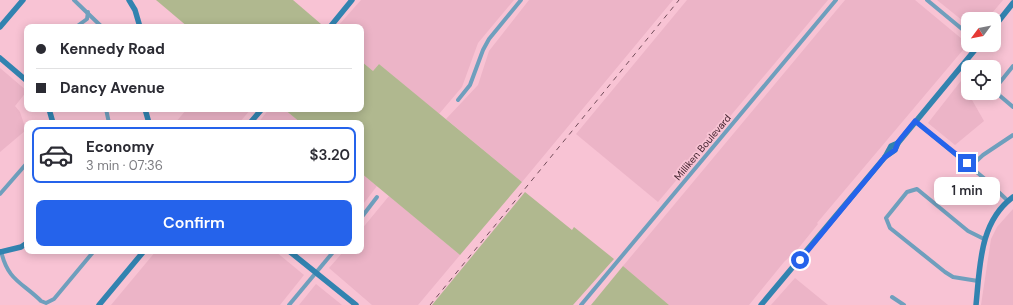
<!DOCTYPE html>
<html lang="en">
<head>
<meta charset="utf-8">
<style>
  :root { --surface:#fff; --page:#f2f2f3; --text:#2b2b33; --muted:#7c7c81; --line:#e1e1e2; --accent:#2563eb }
  body { margin:0; font-family:"DM Sans",sans-serif; background:var(--page); color:var(--text); height:100vh; display:flex; flex-direction:column; font-size:15px; white-space:nowrap }
  * { box-sizing:border-box; margin:0 }
  p { font-size:13px; color:var(--muted) }
  .icon { flex:none; width:22px; height:22px; fill:none; stroke:currentColor; stroke-width:2; stroke-linecap:round; stroke-linejoin:round }
  .map { position:relative; flex:1; overflow:hidden }
  .drawer { position:absolute; left:24px; top:120px; width:340px; height:134px; display:flex; flex-direction:column; background:var(--surface); border-radius:8px; box-shadow:0 2px 10px #0003 }
  .drawer>* { flex:none }
  .hud { position:absolute; left:24px; top:24px; width:340px; height:88px; border-radius:8px; box-shadow:0 2px 10px #0003; display:grid; align-content:center; height:88px; padding:0 12px; background:var(--surface) }
  .needle { width:26px; rotate:238deg }
  .buttons { position:absolute; left:961px; top:12px; display:grid; gap:8px }
  .buttons a { display:grid; place-items:center; width:40px; height:40px; border-radius:8px; background:var(--surface); box-shadow:0 2px 10px #0003; font-size:20px }
  .end { position:absolute; width:18px; height:18px; margin:-9px; border:5px solid #2563eb; background:#fff; box-shadow:0 0 0 2px #fff }
  .from { border-radius:50% }
  .bubble { position:absolute; height:28px; border-radius:8px; background:var(--surface); box-shadow:0 2px 10px #0003; font-size:13px; font-weight:600; line-height:28px; text-align:center }
  .hud b { display:flex; align-items:center; gap:14px; height:38px; font-size:15px }
  .hud b+b { border-top:1px solid var(--line) }
  .hud i { width:10px; height:10px; background:var(--text) }
  ul { padding:7px 0 0; list-style:none }
  li { display:flex; align-items:center; gap:12px; height:56px; margin:0 8px 6px; padding:0 4px; border:2px solid transparent; border-radius:8px }
  li div { flex:1 }
  li b { display:block; font-size:15px }
  li em { font-style:normal; font-weight:600 }
  li.selected { border-color:var(--accent) }
  li>.icon { width:36px; height:36px; stroke-width:1.5 }
  .action { display:flex; gap:8px; margin-top:auto; padding:8px 12px }
  .action a { flex:1; height:46px; border-radius:8px; background:var(--accent); color:#fff; font-size:16px; font-weight:600; line-height:46px; text-align:center }
  .map>svg:first-child { display:block }
</style>
</head>
<body>
<div class="map">
<svg width="1013" height="305" viewBox="0 0 1013 305">
  <rect width="100%" height="100%" fill="#f8c3d4"/>
  <g fill="#ecb4c7">
    <path d="M361,0H514L478,43L462,87L439,114L379,64L373,71L361,61V27H337Z"/>
    <path d="M529,0H673L522,182L446,119L478,85L489,51Z"/>
    <path d="M687,0H828L658,202L576,134Z"/>
    <path d="M845,0H915L968,44L817,223L818,224L797,250L784,262L749,305H669L623,266Z"/>
    <path d="M937,0H1003L987,19H968V25Z"/>
    <path d="M0,68L27,91L15,106L20,112L26,130L0,152Z"/>
    <path d="M964,77L967,78L968,93L984,121L955,145L928,123Z"/>
    <path d="M187,109H251L239,123H175Z"/>
    <path d="M269,109H284L301,123H258Z"/>
    <path d="M361,173L377,186L361,207Z"/>
    <path d="M389,196L460,255L418,305H372L329,268L344,251H361V230Z"/>
    <path d="M1013,209V305H981L991,239L997,227Z"/>
    <path d="M156,251H275L304,275L280,305H111Z"/>
    <path d="M795,278L828,305H771Z"/>
    <path d="M316,284L342,305H299Z"/>
  </g>
  <g fill="#b0b88f">
    <path d="M156,0H293L321,24L318,27H188Z"/>
    <path d="M361,61L373,71L379,64L522,182L460,255L361,173V123H301L284,109H361Z"/>
    <path d="M525,192L572,230L574,227L614,259L573,305H432Z"/>
    <path d="M623,266L669,305H591Z"/>
  </g>
  <g fill="none" stroke-linecap="round" stroke-linejoin="round">
    <g stroke="#6f9fbd" stroke-width="4">
      <path d="M74,0L102,27"/>
      <path d="M927,0L968,34"/>
      <path d="M76,27L87,19L88,12"/>
      <path d="M1013,66L997,86L999,95L1013,107"/>
      <path d="M458,100L470,85L483,50L489,39L521,0"/>
      <path d="M106,109L109,123"/>
      <path d="M915,121L985,179L1008,201"/>
      <path d="M971,166L983,155L1013,135"/>
      <path d="M0,194L27,163"/>
      <path d="M361,218L377,197"/>
      <path d="M1,251C8,281 22,282 41,301L46,303L54,299L94,251"/>
      <path d="M978,281L953,277L945,272L890,228L886,218L907,192L917,189L968,231L984,239"/>
      <path d="M892,297L904,305"/>
      <path d="M289,305L334,251"/>
      <path d="M581,305L836,0"/>
    </g>
    <g stroke="#3283b0" stroke-width="5.5">
      <path d="M129,0L135,10L140,27"/>
      <path d="M0,27L23,0"/>
      <path d="M330,27L352,0"/>
      <path d="M994,27L1013,3"/>
      <path d="M0,58L27,81"/>
      <path d="M49,109L53,123"/>
      <path d="M145,109L149,123"/>
      <path d="M250,123L262,109"/>
      <path d="M885,157L895,150L898,143L979,45"/>
      <path d="M289,251L356,305"/>
      <path d="M0,252L21,247L27,243"/>
      <path d="M99,305L144,251"/>
      <path d="M761,305L885,157L891,146L898,143"/>
      <path d="M976,305C980,267 979,222 1013,197"/>
    </g>
    <path stroke="#734d5a" stroke-width="1" stroke-dasharray="5 5" stroke-linecap="butt" d="M430,305L679,0"/>
  </g>
  <g fill="none" stroke-linecap="round" stroke-linejoin="round">
    <path stroke="#2563eb" stroke-width="5" d="M800,260L885,157L895,150L898,142L915,121L967,163"/>
  </g>
  <g text-anchor="middle" stroke-width="3.5" stroke-linejoin="round" paint-order="stroke">
    <g font-size="10" fill="#452430" stroke="#f8c3d4">
      <text transform="translate(702 147) rotate(-50)" y="4">Milliken Boulevard</text>
    </g>
  </g>
</svg>
<div class="buttons">
<a><svg class="needle" viewBox="-14 -14 28 28"><path d="M0-13l5 13h-10z" fill="#e53935"/><path d="M0 13l5-13h-10z" fill="#7c7c81"/></svg></a>
<a><svg class="icon" aria-label="locate" viewBox="0 0 24 24"><circle cx="12" cy="12" r="6"/><path d="M12 2v4M12 18v4M2 12h4M18 12h4"/></svg></a>
</div>
<i class="end from" style="left:800px;top:260px"></i>
<i class="end" style="left:967px;top:163px"></i>
<div class="bubble" style="left:934px;top:177px;width:66px">1 min</div>
<div class="hud">
<b><i class="from"></i>Kennedy Road</b>
<b><i></i>Dancy Avenue</b>
</div>
<section class="drawer">
<ul>
<li class="selected"><svg class="icon" aria-label="car" viewBox="0 0 24 24"><path d="M5 17H2v-5l4-1 3-4h7l3 4 3 1v5h-3M9 17h6M6 11h13"/><circle cx="7" cy="17" r="2"/><circle cx="17" cy="17" r="2"/></svg><div><b>Economy</b><p>3 min · 07:36</p></div><em>$3.20</em></li>
</ul>
<div class="action"><a>Confirm</a></div>
</section>
</div>
</body>
</html>
